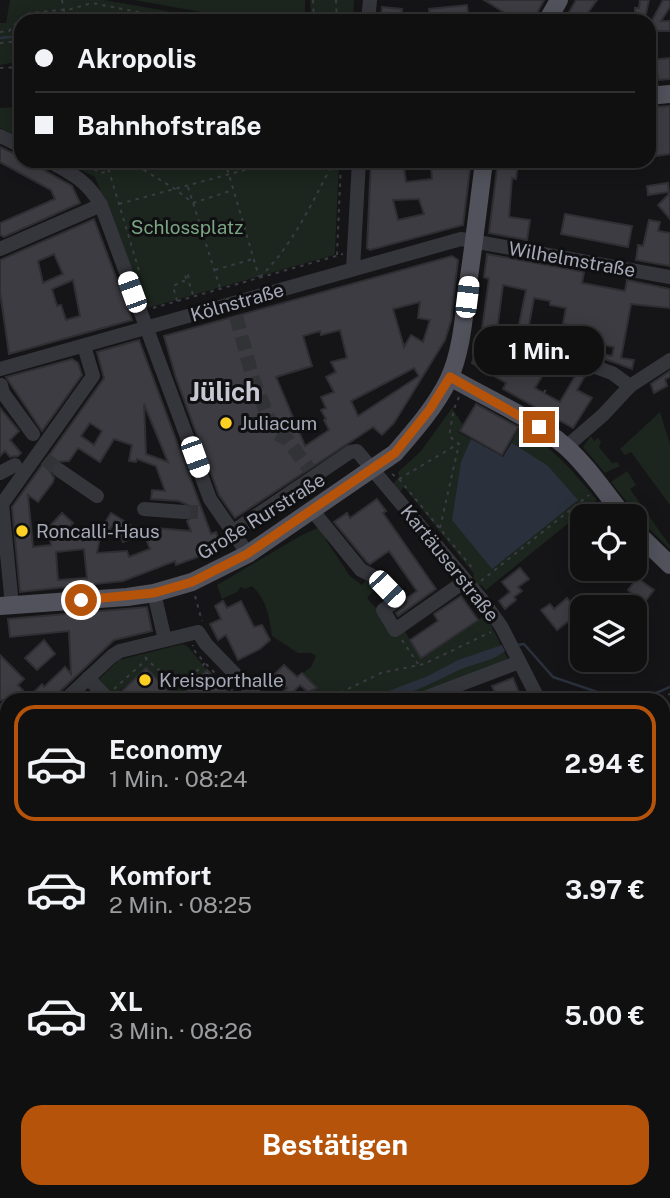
<!DOCTYPE html>
<html lang="de">
<head>
<meta charset="utf-8">
<style>
  :root { --surface:#101011; --page:#19191a; --text:#f1f3f6; --muted:#9c9d9f; --line:#303031; --accent:#b45309 }
  body { margin:0; font-family:"Public Sans",sans-serif; background:var(--page); color:var(--text); height:100vh; display:flex; flex-direction:column; font-size:26px; white-space:nowrap }
  * { box-sizing:border-box; margin:0 }
  p { font-size:23px; color:var(--muted) }
  .icon { flex:none; width:38px; height:38px; fill:none; stroke:currentColor; stroke-width:2; stroke-linecap:round; stroke-linejoin:round }
  .map { position:relative; flex:1; overflow:hidden }
  .side { position:absolute; left:0px; top:693px; width:670px; height:506px; display:flex; flex-direction:column; background:var(--surface); border-radius:21px 21px 0 0; box-shadow:0 4px 18px #0003,0 0 0 2px var(--line) }
  .side>* { flex:none }
  .top-card { position:absolute; left:14px; top:14px; width:642px; height:154px; border-radius:21px; box-shadow:0 4px 18px #0003,0 0 0 2px var(--line); display:grid; align-content:center; height:154px; padding:0 21px; background:var(--surface) }
  .tools { position:absolute; left:570px; top:504px; display:grid; gap:14px }
  .tools a { display:grid; place-items:center; width:77px; height:77px; border-radius:14px; background:var(--surface); box-shadow:0 4px 18px #0003,0 0 0 2px var(--line); font-size:35px }
  .end { position:absolute; width:32px; height:32px; margin:-16px; border:9px solid #b45309; background:#fff; box-shadow:0 0 0 4px #fff }
  .from { border-radius:50% }
  .bubble { position:absolute; height:49px; border-radius:21px; background:var(--surface); box-shadow:0 4px 18px #0003,0 0 0 2px var(--line); font-size:23px; font-weight:700; line-height:49px; text-align:center }
  .car { position:absolute; width:21px; height:42px; margin:-21px -10px; border-radius:9px; box-shadow:0 0 5px 2px #0007; background:linear-gradient(#fff 24%,#345 0 40%,#fff 0 76%,#345 0 86%,#fff 0) }
  .top-card b { display:flex; align-items:center; gap:24px; height:66px; font-size:26px }
  .top-card b+b { border-top:2px solid var(--line) }
  .top-card i { width:18px; height:18px; background:var(--text) }
  ul { padding:12px 0 0; list-style:none }
  li { display:flex; align-items:center; gap:21px; height:116px; margin:0 14px 10px; padding:0 7px; border:4px solid transparent; border-radius:21px }
  li div { flex:1 }
  li b { display:block; font-size:26px }
  li em { font-style:normal; font-weight:700 }
  li.active { border-color:var(--accent) }
  li>.icon { width:63px; height:63px; stroke-width:1.5 }
  .cta { display:flex; gap:14px; margin-top:auto; padding:14px 21px }
  .cta a { flex:1; height:80px; border-radius:21px; background:var(--accent); color:#fff; font-size:28px; font-weight:700; line-height:80px; text-align:center }
  .map>svg:first-child { display:block }
</style>
</head>
<body>
<div class="map">
<svg width="670" height="1198" viewBox="0 0 670 1198">
  <rect width="100%" height="100%" fill="#151517"/>
  <g fill="#1c251e">
    <path d="M10,0H104L223,21H21V61L0,65V23H6Z"/>
    <path d="M134,0H305V21H228L229,17Z"/>
    <path d="M310,0H354L353,21H311Z"/>
    <path d="M16,107L21,119V136L18,137L0,128V108Z"/>
    <path d="M63,161H339L335,252L334,255L144,309L95,177Z"/>
    <path d="M452,408L463,425L458,432L503,457L519,428C554,448 572,470 597,500L486,590L481,585H474L472,582L474,574L404,487L399,493L392,485L399,477L398,472L421,451Z"/>
    <path d="M660,412L670,444V505L631,452L625,455L620,449Z"/>
    <path d="M591,436L594,441L598,438L601,442L599,447L612,463L617,462L620,466L605,473L583,447Z"/>
    <path d="M627,471L636,485L630,489L670,546V549L645,525L611,482Z"/>
    <path d="M324,525L328,531L326,540L350,576L362,585L367,579L377,587L367,598L395,630H404L421,658L484,616L491,625L509,661L407,700H296L318,688L303,673L311,667L316,656L311,653H298L272,636C269,615 267,601 252,586L245,589L241,587L237,592L222,599L217,585L300,536Z"/>
    <path d="M183,644L188,647L207,670L196,692L190,687L177,700L146,668L116,694V697L113,696L97,681L119,660Z"/>
    <path d="M0,851L7,861L6,905L0,902Z"/>
    <path d="M7,997V1080L0,1085V1004Z"/>
  </g>
  <g fill="#2a313c">
    <path d="M471,439L503,457L512,443L548,466L578,500L492,569L452,520L461,462Z"/>
    <path d="M502,645L505,651C491,662 475,663 459,670C424,686 405,700 365,700L428,676L458,660Z"/>
  </g>
  <g fill="none" stroke-linecap="round" stroke-linejoin="round">
    <g stroke="#2a313c" stroke-width="2.5">
      <path d="M0,38L21,36"/>
      <path d="M517,645L524,644L553,677L621,700"/>
      <path d="M640,700L670,687"/>
      <path d="M663,731L670,738"/>
    </g>
  </g>
  <g fill="#3c3c42" stroke="#2f2e33" stroke-width="2" fill-rule="evenodd">
    <path d="M484,0H544L533,21H518Z"/>
    <path d="M576,0H597L582,21H564Z"/>
    <path d="M640,0H649L645,18H635V8H639Z"/>
    <path d="M663,0H670V7L661,21H670V31H649V26Z"/>
    <path d="M467,5L469,21H430L429,9Z"/>
    <path d="M382,7L402,9L401,21H381Z"/>
    <path d="M670,58V79L659,80L655,67L649,68V60Z"/>
    <path d="M670,106V154L649,157V111H652V107Z"/>
    <path d="M0,147L21,157V161H28L72,186L80,203L4,237L0,235V223L55,199L51,190L0,162Z"/>
    <path d="M371,161H403L406,182L432,179L431,166L447,168V165L452,166V161H471L463,225L370,250L367,248ZM419,199L424,214L398,220L393,200Z"/>
    <path d="M498,161H518L516,179L512,178L509,217L530,220L527,240L489,233Z"/>
    <path d="M668,183L669,192L648,195L647,186Z"/>
    <path d="M670,193V219L658,205Z"/>
    <path d="M565,214L632,226L628,247L561,234Z"/>
    <path d="M94,219L132,320L9,354L0,292V260ZM54,254L63,274L43,283L38,261ZM73,280L80,316L66,320L61,305L57,306L52,289Z"/>
    <path d="M649,220L660,222L658,231L670,233V266L636,260L638,245L643,246Z"/>
    <path d="M487,254L584,272L582,283L625,291L627,280L670,289V308L631,304L621,358L634,360L632,369L605,359L606,355L612,356L614,347L584,341L587,328L563,324L566,308L550,305V301L534,298L527,336L555,349L553,358L535,388L560,402L578,371L586,374L577,390L592,398L573,428L503,389L506,383L472,363L482,329L489,279L484,277ZM503,285L526,290L517,334L497,330Z"/>
    <path d="M452,256L458,260L451,321L445,340L394,423L382,435L373,427L235,518L219,495L176,378L164,336ZM420,302L418,318L430,320L423,342L411,335L404,347L393,309ZM340,330L347,358L331,362L336,372L326,377L334,392L321,397L326,408L321,410L326,419L324,420L329,430L305,446L276,377L312,366L303,336L320,331L321,335ZM414,368L419,376L358,416L351,401Z"/>
    <path d="M139,340L211,534L216,532L221,546L216,548L217,550L176,565L175,561L123,581L20,592L12,507L104,378L97,352ZM144,404L168,462L146,454ZM90,423L102,431L94,445L81,436ZM114,439L132,445L129,461L136,462L137,459L156,466L165,491L152,490L151,499L179,501L192,507V517L187,521L191,531L132,526L111,513L100,531L107,535L115,521L123,542L144,534L150,549L129,557L127,551L97,553L99,542L103,535L96,528L83,541L67,529L73,523L62,513L49,527L51,545L33,547L28,495L38,502L53,482L54,478L49,470L54,462L69,461L78,448L100,462ZM84,549L87,578L58,580L56,552Z"/>
    <path d="M72,359L78,363L82,375L42,431L6,377Z"/>
    <path d="M670,371V377L665,379L667,386L654,393L651,384Z"/>
    <path d="M476,404L518,427L502,455L460,431Z"/>
    <path d="M0,408L19,431L10,440L21,453L18,456L10,457L5,451L0,456Z"/>
    <path d="M377,499L386,511L383,513L436,589L398,616L396,613L406,604L407,598L417,591L389,551L370,564L367,562L334,522L347,513L350,518Z"/>
    <path d="M579,519L583,523V544L569,528Z"/>
    <path d="M520,568L529,579L518,587L522,591L514,597L516,600L505,609L499,601L510,592L502,582Z"/>
    <path d="M637,578L654,590L644,603L628,590Z"/>
    <path d="M461,596L478,620L421,658L410,640L438,621L434,614Z"/>
    <path d="M567,598L577,611L583,607V627L575,616L557,630L541,610L550,604L554,609Z"/>
    <path d="M223,601L227,608L241,601L254,627L262,625L270,640L260,649L238,660L226,635L218,640L210,624L221,619L215,606Z"/>
    <path d="M147,607L152,631L114,640L51,700H0V655L24,679L18,685L29,697L42,684L44,687L65,667L71,674L69,631L10,637L8,619Z"/>
    <path d="M44,640L55,654L37,670L25,658Z"/>
    <path d="M284,665L297,677L302,673L317,688L308,692L300,685L287,698L282,693L287,688L274,675Z"/>
    <path d="M146,668L177,700L207,670L236,700H127L120,693Z"/>
    <path d="M513,678L522,700H498L492,686Z"/>
  </g>
  <g fill="none" stroke-linecap="round" stroke-linejoin="round">
    <g stroke="#323337" stroke-width="14" stroke-dasharray="14 7" stroke-linecap="butt">
      <path d="M236,316L253,379L274,432L287,439L309,469"/>
      <path d="M45,459L59,470"/>
      <path d="M184,512H202"/>
    </g>
    <g stroke="#3b3c43" stroke-width="2" stroke-dasharray="3.5 5" stroke-linecap="butt">
      <path d="M313,0L314,21"/>
      <path d="M336,0L337,21"/>
      <path d="M0,32L9,31L21,18L30,13L71,9L92,3L184,21"/>
      <path d="M0,43L21,41"/>
      <path d="M0,68L21,67"/>
      <path d="M79,161L101,173L108,171"/>
      <path d="M106,161L140,274"/>
      <path d="M129,161L175,189L193,203L233,190"/>
      <path d="M225,161L259,277"/>
      <circle cx="118" cy="165" r="3.5"/>
      <path d="M188,187L220,288"/>
      <path d="M119,204L278,161"/>
      <path d="M337,255L341,161"/>
      <path d="M215,270L253,259"/>
      <path d="M260,277C293,245 313,201 334,161"/>
      <path d="M186,279L185,274H188L189,281"/>
      <path d="M177,301L173,286L183,281L189,282L193,295"/>
      <path d="M153,308L343,254"/>
      <path d="M536,408L547,387"/>
      <path d="M392,474L399,479L458,444"/>
      <path d="M399,479L474,570"/>
      <path d="M440,528L459,444L449,436L454,409L459,397"/>
      <path d="M481,581L589,495"/>
      <path d="M195,596L202,621"/>
      <path d="M402,640L418,664"/>
      <path d="M145,657C164,678 183,688 205,663L192,648L193,645"/>
      <path d="M206,664L242,700"/>
      <path d="M114,689L146,660"/>
      <path d="M325,700L381,673L424,664L491,632"/>
      <path d="M652,700L670,694"/>
      <path d="M0,913L7,907"/>
      <path d="M0,1054L7,1048"/>
    </g>
    <g stroke="#35353c" stroke-width="14">
      <path d="M368,21L370,0"/>
      <path d="M649,80L655,95"/>
      <path d="M0,136L21,146"/>
      <path d="M49,161C73,174 87,181 101,205L210,499L248,554"/>
      <path d="M0,249L101,205"/>
      <path d="M353,269L359,161"/>
      <path d="M562,355L612,373L630,386"/>
      <path d="M0,369L461,239L670,277"/>
      <path d="M1,385L3,393L33,434"/>
      <path d="M566,447L603,415L630,386L670,360"/>
      <path d="M59,470L97,496"/>
      <path d="M0,473L15,465"/>
      <path d="M144,509L184,512"/>
      <path d="M312,510L361,570L377,578L398,600L383,610L395,630L465,581"/>
      <path d="M232,532L350,452L357,451L483,601L501,626L539,700"/>
      <path d="M154,593L165,640"/>
      <path d="M12,605L2,504L93,376L84,346"/>
      <path d="M88,678L109,700"/>
      <path d="M65,700L112,656L120,651L198,632L206,644L260,700"/>
      <path d="M419,700L519,662"/>
      <path d="M0,761L7,755"/>
      <path d="M0,832L7,842"/>
      <path d="M663,943L670,956"/>
      <path d="M663,1035L670,1034"/>
      <path d="M663,1107L670,1111"/>
      <path d="M0,1130L7,1126"/>
      <path d="M233,1192L237,1198"/>
      <path d="M265,1192L268,1198"/>
      <path d="M432,1192L435,1198"/>
      <path d="M574,1192L575,1198"/>
      <path d="M208,1198L218,1192"/>
    </g>
    <g stroke="#51525b" stroke-width="18">
      <path d="M547,21L559,0"/>
      <path d="M649,96L670,94"/>
      <path d="M450,377C488,399 531,417 565,446C588,466 605,493 624,516"/>
      <path d="M635,531L670,565"/>
      <path d="M0,606L127,597L154,593L192,582L248,554L395,453C415,430 436,406 449,379C462,350 464,315 468,284C474,243 479,202 484,161"/>
    </g>
    <path stroke="#3b3c43" stroke-width="2" stroke-dasharray="3.5 5" stroke-linecap="butt" d="M62,0L66,21"/>
  </g>
  <g fill="none" stroke-linecap="round" stroke-linejoin="round">
    <path stroke="#b45309" stroke-width="9" d="M81,600L154,593L192,582L247,554L395,453L430,409L450,377L539,427"/>
  </g>
  <g fill="#ffd124" stroke="#101012" stroke-width="2.5">
    <circle cx="226" cy="423" r="7"/>
    <circle cx="22" cy="531" r="7"/>
    <circle cx="145" cy="680" r="7"/>
  </g>
  <g text-anchor="middle" stroke-width="6" stroke-linejoin="round" paint-order="stroke">
    <g font-size="19" fill="#7aa582" stroke="#101012">
      <text x="187" y="234">Schlossplatz</text>
    </g>
    <g font-size="19" fill="#a5a9b8" stroke="#101012">
      <text transform="translate(572 259) rotate(10)" y="7">Wilhelmstraße</text>
      <text transform="translate(237 302) rotate(-16)" y="7">Kölnstraße</text>
      <text transform="translate(261 516) rotate(-32)" y="7">Große Rurstraße</text>
      <text transform="translate(450 563) rotate(51)" y="7">Kartäuserstraße</text>
    </g>
    <g font-size="19" fill="#a5a9b8" stroke="#101012" text-anchor="start">
      <text x="240" y="430">Juliacum</text>
      <text x="36" y="538">Roncalli-Haus</text>
      <text x="159" y="687">Kreisporthalle</text>
    </g>
    <g font-size="26" font-weight="bold" fill="#c7c8d4" stroke="#101012">
      <text x="225" y="401">Jülich</text>
    </g>
  </g>
</svg>
<div class="tools">
<a><svg class="icon" aria-label="locate" viewBox="0 0 24 24"><circle cx="12" cy="12" r="6"/><path d="M12 2v4M12 18v4M2 12h4M18 12h4"/></svg></a>
<a><svg class="icon" aria-label="layers" viewBox="0 0 24 24"><path d="M12 4l9 5-9 5-9-5zM3 14l9 5 9-5"/></svg></a>
</div>
<i class="end from" style="left:81px;top:600px"></i>
<i class="end" style="left:539px;top:427px"></i>
<div class="bubble" style="left:474px;top:326px;width:130px">1 Min.</div>
<i class="car" style="left:132px;top:292px;rotate:340deg"></i>
<i class="car" style="left:467px;top:297px;rotate:7deg"></i>
<i class="car" style="left:195px;top:457px;rotate:160deg"></i>
<i class="car" style="left:387px;top:589px;rotate:136deg"></i>
<div class="top-card">
<b><i class="from"></i>Akropolis</b>
<b><i></i>Bahnhofstraße</b>
</div>
<section class="side">
<ul>
<li class="active"><svg class="icon" aria-label="car" viewBox="0 0 24 24"><path d="M5 17H2v-5l4-1 3-4h7l3 4 3 1v5h-3M9 17h6M6 11h13"/><circle cx="7" cy="17" r="2"/><circle cx="17" cy="17" r="2"/></svg><div><b>Economy</b><p>1 Min. · 08:24</p></div><em>2.94 €</em></li>
<li><svg class="icon" aria-label="car" viewBox="0 0 24 24"><path d="M5 17H2v-5l4-1 3-4h7l3 4 3 1v5h-3M9 17h6M6 11h13"/><circle cx="7" cy="17" r="2"/><circle cx="17" cy="17" r="2"/></svg><div><b>Komfort</b><p>2 Min. · 08:25</p></div><em>3.97 €</em></li>
<li><svg class="icon" aria-label="car" viewBox="0 0 24 24"><path d="M5 17H2v-5l4-1 3-4h7l3 4 3 1v5h-3M9 17h6M6 11h13"/><circle cx="7" cy="17" r="2"/><circle cx="17" cy="17" r="2"/></svg><div><b>XL</b><p>3 Min. · 08:26</p></div><em>5.00 €</em></li>
</ul>
<div class="cta"><a>Bestätigen</a></div>
</section>
</div>
</body>
</html>
